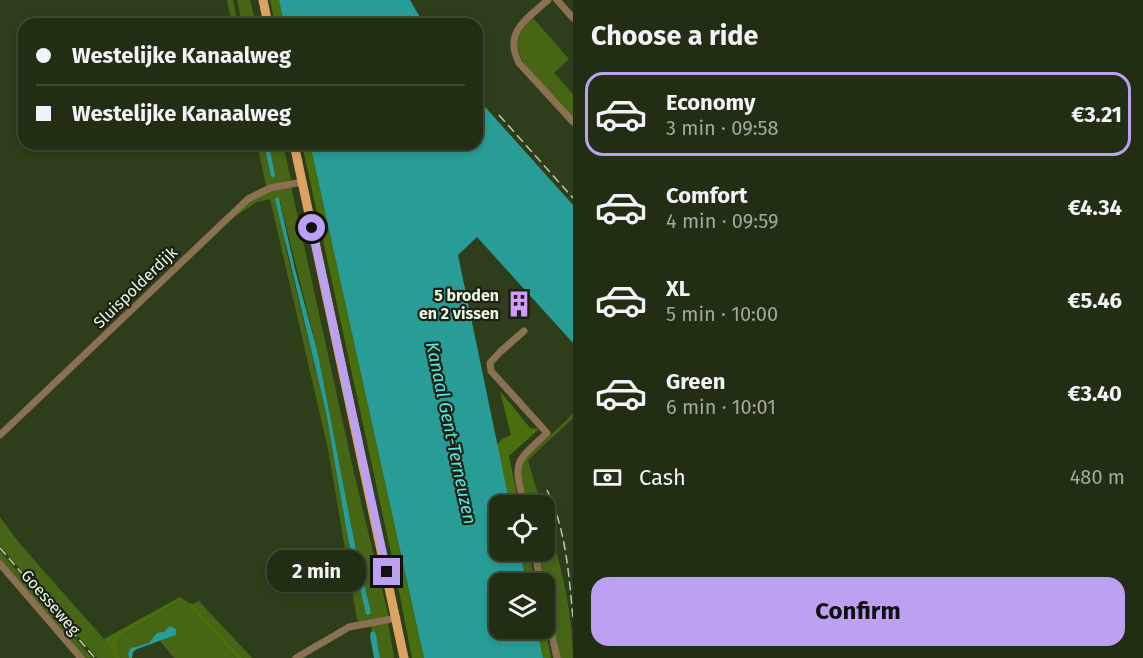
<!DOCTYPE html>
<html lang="en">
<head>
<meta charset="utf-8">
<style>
  :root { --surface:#222e14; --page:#2a361d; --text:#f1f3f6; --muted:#a2a8a0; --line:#3f4a34; --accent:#bca0f2 }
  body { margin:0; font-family:"Fira Sans",sans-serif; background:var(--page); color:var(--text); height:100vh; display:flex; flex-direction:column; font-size:22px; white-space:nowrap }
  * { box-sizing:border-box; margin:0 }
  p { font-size:20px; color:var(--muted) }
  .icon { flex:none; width:33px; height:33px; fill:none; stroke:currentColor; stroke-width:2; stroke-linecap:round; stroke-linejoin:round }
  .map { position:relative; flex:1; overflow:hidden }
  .panel { display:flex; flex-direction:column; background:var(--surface); width:570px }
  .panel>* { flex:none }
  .top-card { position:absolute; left:18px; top:18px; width:465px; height:132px; border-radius:18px; box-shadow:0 3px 9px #0003,0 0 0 2px var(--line); display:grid; align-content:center; height:132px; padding:0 18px; background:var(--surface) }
  .fabs { position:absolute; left:489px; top:495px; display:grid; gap:12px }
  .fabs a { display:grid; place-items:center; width:66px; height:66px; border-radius:12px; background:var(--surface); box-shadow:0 3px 9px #0003,0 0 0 2px var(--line); font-size:30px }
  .end { position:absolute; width:27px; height:27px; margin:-14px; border:8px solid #bca0f2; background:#111; box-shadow:0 0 0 3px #111 }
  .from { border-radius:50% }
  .bubble { position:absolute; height:42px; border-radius:18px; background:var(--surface); box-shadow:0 3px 9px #0003,0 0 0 2px var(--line); font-size:20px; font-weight:700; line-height:42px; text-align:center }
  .top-card b { display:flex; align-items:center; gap:21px; height:57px; font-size:22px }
  .top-card b+b { border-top:2px solid var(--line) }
  .top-card i { width:15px; height:15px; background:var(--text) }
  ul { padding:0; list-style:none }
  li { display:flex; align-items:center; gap:18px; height:84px; margin:0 12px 9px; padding:0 6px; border:3px solid transparent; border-radius:18px }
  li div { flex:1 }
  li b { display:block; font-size:22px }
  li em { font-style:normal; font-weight:700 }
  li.on { border-color:var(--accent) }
  li>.icon { width:54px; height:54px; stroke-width:1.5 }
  h2 { padding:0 18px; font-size:27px; line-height:72px }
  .pay { display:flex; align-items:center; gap:15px; height:66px; padding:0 18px; font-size:22px }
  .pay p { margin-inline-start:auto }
  .action { display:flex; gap:12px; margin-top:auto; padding:12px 18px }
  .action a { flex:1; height:69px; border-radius:18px; background:var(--accent); color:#111; font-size:24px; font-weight:700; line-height:69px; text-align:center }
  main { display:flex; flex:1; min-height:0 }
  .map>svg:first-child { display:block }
</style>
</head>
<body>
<main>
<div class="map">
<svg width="573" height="658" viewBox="0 0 573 658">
  <rect width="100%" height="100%" fill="#2e3e1b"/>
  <g fill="#466616" fill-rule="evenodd">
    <path d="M227,0H233L238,24H232Z"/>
    <path d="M237,0H250L256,24H242Z"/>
    <path d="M533,18L569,59L554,73L573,94V120C559,104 518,67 518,46C517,34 525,26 533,18Z"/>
    <path d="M257,144H264L271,176L275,175L269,144H283L291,180L269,186L266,185Z"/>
    <path d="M291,186L354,473L389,618L359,622L357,619L328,449L270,199L257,202L223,224L255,195ZM279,198L318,354L356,550L370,614H366L348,539L326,412L286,249Z"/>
    <path d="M573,414V418L528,460L541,505H527L520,471L522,462Z"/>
    <path d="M545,516C560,559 573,612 573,658H559L537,551L544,550Z"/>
    <path d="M0,517L20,544L104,639L114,658H97L0,546Z"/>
    <path d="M0,551L92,658H83L0,562Z"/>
    <path d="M519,551H529L535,582L527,583Z"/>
    <path d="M183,599L189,603L190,608L236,658H174L160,641L176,635L175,628L160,632L149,643L133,647L128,653L129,658H121L118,655L119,637Z"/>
    <path d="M199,601L252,658H243L193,604Z"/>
    <path d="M388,622L394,658H380L376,635L372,632L371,625Z"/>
  </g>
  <g fill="#496e0e">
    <path d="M270,0H279L284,24H275Z"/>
    <path d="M302,144H310L424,658H412L396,576Z"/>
    <path d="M500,391L530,428L539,429L509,456L519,505H510L497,445L502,439L511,435Z"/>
    <path d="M180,597L183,599L119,637L118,655L121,658H114L104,639Z"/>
    <path d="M189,603L193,604L243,658H236L190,608Z"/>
    <path d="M545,627L551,658H543L537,629L544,628Z"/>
  </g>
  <g fill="#289d97">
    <path d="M279,0H410L424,24H284Z"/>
    <path d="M477,98L573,205V343L477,237L458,255L510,505L500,506V550L519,551L527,583L500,584V628L537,629L543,658H424L310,144H477Z"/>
    <path d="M264,144H269L275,175L274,178L271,176Z"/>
    <path d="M277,197L279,199L295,269L318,354L356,550L371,613L368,615L366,614L348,539L326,412L275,199Z"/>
    <path d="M170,626L176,629V635L137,649L133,652L132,658H129L128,653L131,648L149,643L157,633L165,631Z"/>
    <path d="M374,631L376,634L380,658H374L370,636L371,632Z"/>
  </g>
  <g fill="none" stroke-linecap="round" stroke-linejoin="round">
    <g stroke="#8b7051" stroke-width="7">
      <path d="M548,0C527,19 503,32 519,63L573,122"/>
      <path d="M557,0L573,18"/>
      <path d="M524,331L500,352L490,363L491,371L547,433C513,465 514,460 524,506"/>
      <path d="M0,435L248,199L270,188L302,182"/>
      <path d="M534,550L541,584"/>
      <path d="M0,564L81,658"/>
      <path d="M544,599L557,658"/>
      <path d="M296,658L349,627L397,618"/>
    </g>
    <g stroke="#dca462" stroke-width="9">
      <path d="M263,0L268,24"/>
      <path d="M294,144L404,658"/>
    </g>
    <g stroke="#bac6ae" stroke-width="1.5" stroke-dasharray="9 4.5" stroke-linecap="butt">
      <path d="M499,115L573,198"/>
      <path d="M547,490C566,529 569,576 573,618"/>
      <path d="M0,548L95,658"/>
    </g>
  </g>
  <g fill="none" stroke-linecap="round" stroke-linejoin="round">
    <path stroke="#bca0f2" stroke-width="8" d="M312,228L387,572"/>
  </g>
  <defs>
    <g id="building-bare" transform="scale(2.07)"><path d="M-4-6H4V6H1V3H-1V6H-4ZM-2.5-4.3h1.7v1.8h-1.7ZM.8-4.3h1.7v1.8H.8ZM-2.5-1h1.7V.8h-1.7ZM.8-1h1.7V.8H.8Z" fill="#d39cfc" stroke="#1b2213" stroke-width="2.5" paint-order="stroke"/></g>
  </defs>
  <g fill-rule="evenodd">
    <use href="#building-bare" x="519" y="304"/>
  </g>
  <g text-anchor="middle" stroke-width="4.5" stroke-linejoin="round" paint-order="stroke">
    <g font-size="16" fill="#eaf5e0" stroke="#1b2213">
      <text transform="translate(135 287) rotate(-44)" y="6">Sluispolderdijk</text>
      <text transform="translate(51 602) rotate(49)" y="6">Goesseweg</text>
    </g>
    <g font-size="16" font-weight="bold" fill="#eaf5e0" stroke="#1b2213" text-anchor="end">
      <text x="499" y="301">5 broden<tspan x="499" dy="18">en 2 vissen</tspan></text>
    </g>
    <g font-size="18" font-style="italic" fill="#58eae2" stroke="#1b2213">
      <text transform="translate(451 433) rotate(78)" y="6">Kanaal Gent-Terneuzen</text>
    </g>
  </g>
</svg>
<div class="fabs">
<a><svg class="icon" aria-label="locate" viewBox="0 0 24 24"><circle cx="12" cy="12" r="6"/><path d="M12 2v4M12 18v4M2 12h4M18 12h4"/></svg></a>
<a><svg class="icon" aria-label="layers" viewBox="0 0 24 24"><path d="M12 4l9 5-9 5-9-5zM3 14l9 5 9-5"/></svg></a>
</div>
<i class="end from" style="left:312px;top:228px"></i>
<i class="end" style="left:387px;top:572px"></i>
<div class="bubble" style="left:267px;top:550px;width:99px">2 min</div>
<div class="top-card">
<b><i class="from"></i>Westelijke Kanaalweg</b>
<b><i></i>Westelijke Kanaalweg</b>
</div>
</div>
<section class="panel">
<h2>Choose a ride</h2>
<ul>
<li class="on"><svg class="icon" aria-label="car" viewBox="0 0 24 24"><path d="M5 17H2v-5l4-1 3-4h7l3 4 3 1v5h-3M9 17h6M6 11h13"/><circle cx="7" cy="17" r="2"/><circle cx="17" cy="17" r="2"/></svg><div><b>Economy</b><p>3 min · 09:58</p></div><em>€3.21</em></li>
<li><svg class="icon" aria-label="car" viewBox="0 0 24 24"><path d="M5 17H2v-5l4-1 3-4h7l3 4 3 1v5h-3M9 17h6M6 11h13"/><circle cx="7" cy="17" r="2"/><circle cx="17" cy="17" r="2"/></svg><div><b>Comfort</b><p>4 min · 09:59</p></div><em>€4.34</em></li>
<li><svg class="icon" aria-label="car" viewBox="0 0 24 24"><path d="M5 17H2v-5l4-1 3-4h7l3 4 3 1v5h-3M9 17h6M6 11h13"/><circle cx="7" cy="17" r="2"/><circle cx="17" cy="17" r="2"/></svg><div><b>XL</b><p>5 min · 10:00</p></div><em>€5.46</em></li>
<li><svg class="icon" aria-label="car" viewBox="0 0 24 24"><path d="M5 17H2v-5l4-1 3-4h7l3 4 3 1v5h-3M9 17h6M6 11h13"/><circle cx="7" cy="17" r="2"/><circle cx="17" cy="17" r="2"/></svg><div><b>Green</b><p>6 min · 10:01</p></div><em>€3.40</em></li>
</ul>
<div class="pay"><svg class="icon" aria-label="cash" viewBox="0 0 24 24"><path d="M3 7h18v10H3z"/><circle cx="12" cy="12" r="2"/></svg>Cash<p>480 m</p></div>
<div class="action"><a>Confirm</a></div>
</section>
</main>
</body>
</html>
